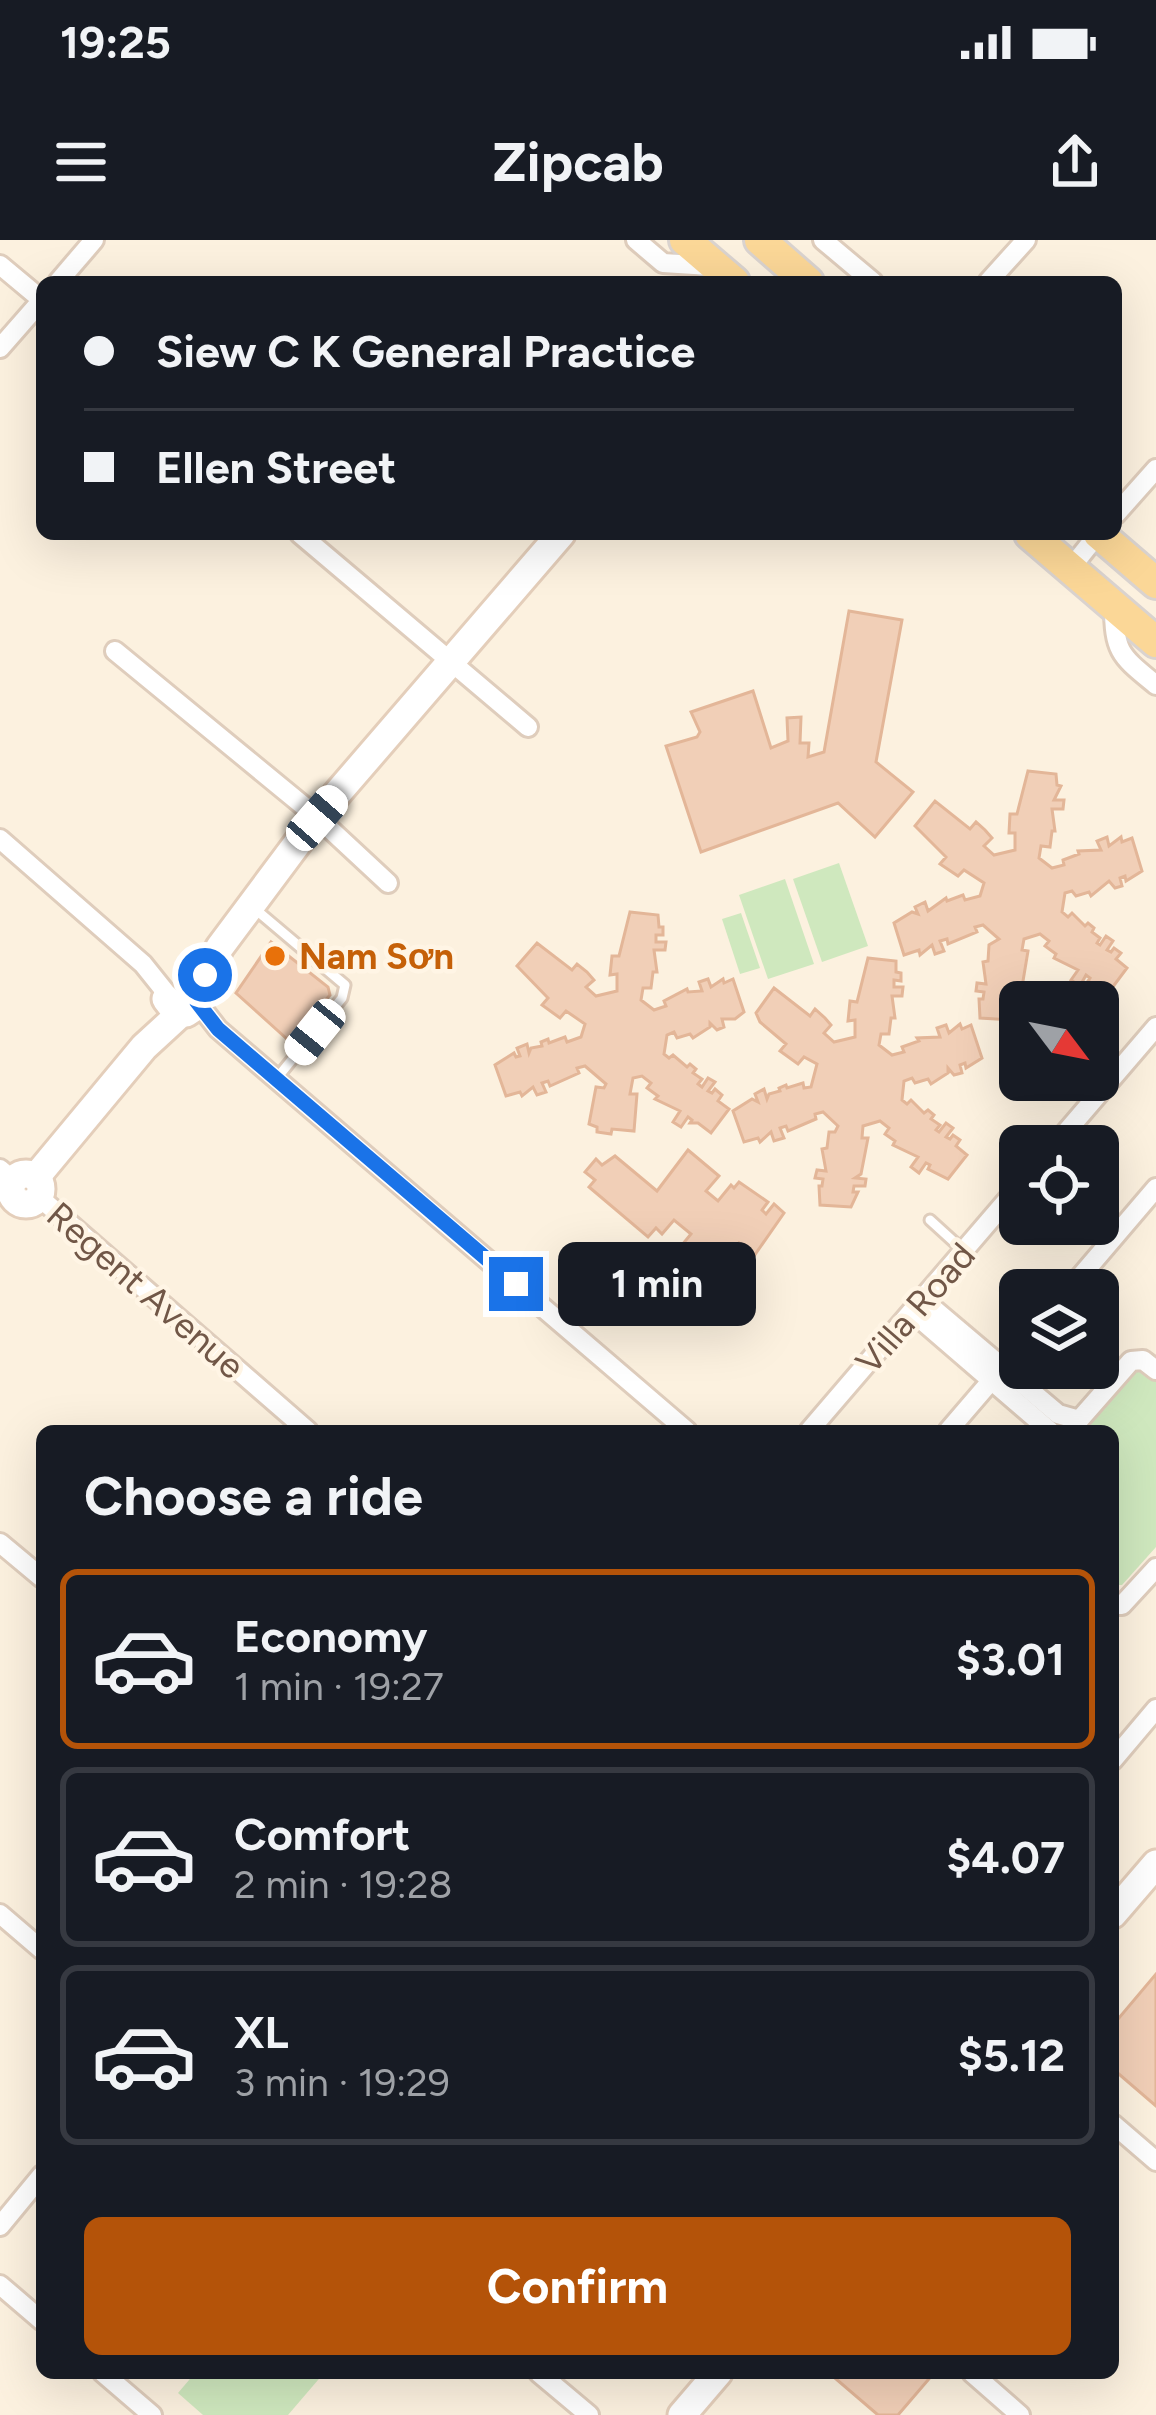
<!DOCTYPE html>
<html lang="en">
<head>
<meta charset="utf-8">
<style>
  :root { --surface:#171b24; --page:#20242c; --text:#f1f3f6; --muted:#9ea1a6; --line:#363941; --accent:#b45309 }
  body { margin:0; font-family:Figtree,sans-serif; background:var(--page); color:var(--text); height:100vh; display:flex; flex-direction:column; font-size:45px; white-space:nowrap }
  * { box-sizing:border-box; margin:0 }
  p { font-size:39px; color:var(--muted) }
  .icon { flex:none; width:66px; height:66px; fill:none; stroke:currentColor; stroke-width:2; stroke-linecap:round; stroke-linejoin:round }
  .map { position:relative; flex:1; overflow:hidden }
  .panel { position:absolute; left:36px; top:1185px; width:1083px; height:954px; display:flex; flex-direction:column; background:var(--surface); border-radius:18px; box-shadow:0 12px 48px #0002 }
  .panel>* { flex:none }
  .guide { position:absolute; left:36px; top:36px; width:1086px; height:264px; border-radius:18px; box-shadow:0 12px 48px #0002; display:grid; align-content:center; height:264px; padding:0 48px; background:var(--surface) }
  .needle { width:78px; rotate:122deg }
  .controls { position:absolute; left:999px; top:741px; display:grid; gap:24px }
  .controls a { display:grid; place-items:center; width:120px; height:120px; border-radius:18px; background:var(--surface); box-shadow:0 12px 48px #0002; font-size:60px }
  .end { position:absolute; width:54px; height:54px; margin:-27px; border:15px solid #1a73e8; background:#fff; box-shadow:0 0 0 6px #fff }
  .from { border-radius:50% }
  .bubble { position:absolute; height:84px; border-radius:18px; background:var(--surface); box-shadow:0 12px 48px #0002; font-size:39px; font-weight:700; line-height:84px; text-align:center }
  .car { position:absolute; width:36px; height:72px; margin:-36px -18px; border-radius:15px; box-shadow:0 0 9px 3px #0007; background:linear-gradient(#fff 24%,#345 0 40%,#fff 0 76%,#345 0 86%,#fff 0) }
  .guide b { display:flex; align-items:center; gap:42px; height:114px; font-size:45px }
  .guide b+b { border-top:3px solid var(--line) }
  .guide i { width:30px; height:30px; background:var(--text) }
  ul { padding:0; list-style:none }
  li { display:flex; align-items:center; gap:36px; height:180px; margin:0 24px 18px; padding:0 24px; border:6px solid var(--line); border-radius:18px }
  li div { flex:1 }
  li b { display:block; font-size:45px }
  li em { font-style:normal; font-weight:700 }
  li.on { border-color:var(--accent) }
  li>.icon { width:108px; height:108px; stroke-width:1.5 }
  h2 { padding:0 48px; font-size:54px; line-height:144px }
  .primary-button { display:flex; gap:24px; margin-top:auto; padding:24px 48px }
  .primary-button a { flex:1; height:138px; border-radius:18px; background:var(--accent); color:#fff; font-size:48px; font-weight:700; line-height:138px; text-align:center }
  .status { display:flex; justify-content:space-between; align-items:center; height:84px; padding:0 60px; background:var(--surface); direction:ltr }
  .status svg { height:33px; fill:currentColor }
  header { display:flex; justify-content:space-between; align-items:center; height:156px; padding:0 48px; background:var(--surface); font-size:54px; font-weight:700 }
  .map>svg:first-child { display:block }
</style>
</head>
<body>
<div class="status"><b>19:25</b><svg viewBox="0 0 49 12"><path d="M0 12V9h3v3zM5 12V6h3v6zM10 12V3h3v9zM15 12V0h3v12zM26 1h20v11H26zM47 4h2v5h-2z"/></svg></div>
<header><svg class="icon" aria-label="menu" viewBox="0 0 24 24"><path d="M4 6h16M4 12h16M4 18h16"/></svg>Zipcab<svg class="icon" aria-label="share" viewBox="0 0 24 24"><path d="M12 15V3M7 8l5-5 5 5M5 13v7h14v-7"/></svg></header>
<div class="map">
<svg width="1156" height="2175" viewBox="0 0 1156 2175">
  <rect width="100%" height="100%" fill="#fcf1df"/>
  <g fill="#cfe8be">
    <path d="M839,623L868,706L822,722L793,639Z"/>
    <path d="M785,639L814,724L768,739L739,655Z"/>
    <path d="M741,673L760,728L740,734L722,679Z"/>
    <path d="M1135,1125L1156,1135V1307L1122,1345H1117L1113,1342V1191H1078Z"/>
    <path d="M195,2133H324L288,2175H203L178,2153Z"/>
  </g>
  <g fill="#f1cfb7" stroke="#e3b698" stroke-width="3">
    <path d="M849,371L902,380L876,522L913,552L875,597L838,563L701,612L666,506L697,497L700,492L691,472L753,451L771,508L788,501L787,478L801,477L800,503H809L808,517L824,512Z"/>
    <path d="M1028,531L1056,534L1057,545L1061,546L1054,560H1064L1063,569H1052L1055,591H1052L1050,607L1041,606L1039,618L1052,628L1064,625L1063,620L1079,614L1078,611L1101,610L1097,601L1107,597L1109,606L1121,597L1122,602L1132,598L1142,631L1126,641L1125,636L1120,638L1122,646L1115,648L1109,641L1091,656L1089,652L1076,656L1072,651L1065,653L1062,672L1068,677L1072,673L1085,686L1088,683L1094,688L1092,692L1100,698L1097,703L1100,705L1106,696L1113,701L1107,710L1111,712L1114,708L1121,713L1116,719L1127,728L1109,752L1088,741L1090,738L1086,735L1080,746L1071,740L1078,730L1054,718L1056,714L1045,706L1049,701L1040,694L1024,699L1022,710L1028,711L1022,747L1016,751L1026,752L1025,759H1014L1017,772H1013L1012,780L980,778L979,759H983L984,752L976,751L977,743L986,744L983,722L988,721L989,705L999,699L983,685L975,687L977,692L948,704L947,699L940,701L944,711L935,714L932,705L920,715L919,710L904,715L894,683L912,672L918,674L915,667L925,662L928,671L946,658L947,661L963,655L965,660L980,656L984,643L964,630L958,636L940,624L946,617L915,586L935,561L970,589L976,582L985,590L992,598L984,606L994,615L1015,610V593H1009L1010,574H1017Z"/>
    <path d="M630,672L658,675L659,687H663V695H656V702H666L665,710H654L657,732H653L651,748H643L641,760L654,770L666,766L664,761L687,749L688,752L702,751L699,742L708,739L711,747L723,739L724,743L733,739L744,772L735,779H722L724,787L717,790L710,783V787L693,798L690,794L677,798L674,792L667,795L664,814L669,818L673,815L687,827L690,824L696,829L693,833L702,839L698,844L702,847L708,838L715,842L708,851L712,853L715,849L722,855L718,861L729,869L711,893L698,883H690L692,880L688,877L681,887L673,882L680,871L655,859L658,856L647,848L651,843L642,836L633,838L630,854H637L634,891L612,889L611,894L597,892V887L589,884L596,847L604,848L606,844L585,826L577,828L579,833L550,846L548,841L542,843L546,852L537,855L533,847L522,856L520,852L506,856L495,825L514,813L516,817L520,816L517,808L527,804L529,813L531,808L542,806L541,802L548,799L549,803L565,797L567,802L581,797L585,784L566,771L560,778L542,765L548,758L517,726L537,703L572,730L577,724L587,732L594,740L586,747L596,756L617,751V734L610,735L612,716H619Z"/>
    <path d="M271,702L328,747L330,755L295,795L287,799L236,753Z"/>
    <path d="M868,718L896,721V732L901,733V741L894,740V747H903L902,756H892L895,778H891L889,794H881L879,805L892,815L904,812L902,807L919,801L917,798L940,797L937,788L946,785L949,793L960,784L962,789L971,785L982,818L966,828L965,823L960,825L962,833L954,835L948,828V833L931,844L928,839L915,843L912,838L904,841L902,860L907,864L911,860L924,873L928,870L934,875L931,879L940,885L936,890L939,892L946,883L953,888L946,897L950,899L953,895L960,900L956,906L967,915L948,939L928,929L930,925L926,923L919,933L911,927L918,917L893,905L895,901L885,894L889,888L880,881L863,886L862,898H868L861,934L855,938L866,939L865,946H854L853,952H858L851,967L820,965L819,946H822L823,939L815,938L817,930L826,931L822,909L827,908L829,892H835L838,886L823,872L815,874L816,879L788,891L786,886L780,888L784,898L774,901L771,892L760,902L758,898L744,902L733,871L752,859L758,862L755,854L764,849L767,859L769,854L780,851L779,848L786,845L787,848L803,843L804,848L811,847L817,824L804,817L798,824L780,811L786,804L760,782L756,773L774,748L810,776L815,769L825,778L831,785L824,793L834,802L855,797V780L848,781L850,761L857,762Z"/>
    <path d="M688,910L719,936L706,951L718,961L731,945L734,948L739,942L768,962L762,970L766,974L774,964L784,973L754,1016L739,1003L709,1039L694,1031L692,1035L678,1023L684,1017L677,1011L691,994L674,980L662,994L656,988L648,997L589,947L595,940L585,932L596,919L602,925L615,916L657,951Z"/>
    <path d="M1156,1734V1866L1113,1829V1785Z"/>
    <path d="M829,2133H934L898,2175H878Z"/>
  </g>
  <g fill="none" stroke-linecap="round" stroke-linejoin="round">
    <g stroke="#dfcdbc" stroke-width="15">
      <g id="lane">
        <path d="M255,669L345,745L342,758L277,838"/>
        <path d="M930,980L964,1011"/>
      </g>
    </g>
    <g stroke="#dfcdbc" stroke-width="24">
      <g id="street">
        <path d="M636,0L663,23L710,26"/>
        <path d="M823,0L873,42"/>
        <path d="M0,25L42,60L0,108"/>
        <path d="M58,42L94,0"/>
        <path d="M988,42L1026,0"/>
        <path d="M1116,274L1156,229"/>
        <path d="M300,294L528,487"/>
        <path d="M1070,329L1098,294"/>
        <path d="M1114,366C1114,413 1121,416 1156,445"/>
        <path d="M115,411L317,577L388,643"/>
        <path d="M0,599L143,724L167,754"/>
        <path d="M197,762L218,789L687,1191"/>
        <path d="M1054,906L1156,787"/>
        <path d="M0,929L14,941"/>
        <path d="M39,957L308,1191"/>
        <path d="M1069,1050L1156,948"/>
        <path d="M923,1060L1058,1174L1079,1180"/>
        <path d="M912,1072L1050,1191"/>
        <path d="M1073,1187L1131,1121L1143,1120L1156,1130"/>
        <path d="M809,1191L1020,945"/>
        <path d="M948,1191L1020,1107"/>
        <path d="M0,1303L42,1338"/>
        <path d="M1113,1365H1122L1156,1328"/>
        <path d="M1113,1520L1156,1469"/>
        <path d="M0,1674L42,1710"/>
        <path d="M1113,1884L1156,1921"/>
        <path d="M0,1986L42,1935"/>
        <path d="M0,2045L42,2081"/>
        <path d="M103,2133L152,2175"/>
        <path d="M539,2133L589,2175"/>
        <path d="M972,2133L1020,2175"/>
      </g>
    </g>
    <g stroke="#e4ceba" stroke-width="33">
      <g id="secondary">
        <path d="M166,759L176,772L186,773L195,767L199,747L220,707L317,577L561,294"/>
        <circle cx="26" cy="949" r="15"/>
        <path d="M36,937L144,807L181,773"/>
        <path d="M1113,1674L1156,1624"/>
        <path d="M682,2175L718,2133"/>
      </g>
    </g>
    <g stroke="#dad3cf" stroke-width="36">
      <g id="primary">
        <path d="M685,0L734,42"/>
        <path d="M760,0L808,42"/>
        <path d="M1030,294L1156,402"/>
        <path d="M1099,294L1156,343"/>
      </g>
    </g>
    <use href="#lane" stroke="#fff" stroke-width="9"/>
    <use href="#street" stroke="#fff" stroke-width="18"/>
    <use href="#secondary" stroke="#fff" stroke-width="27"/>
    <use href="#primary" stroke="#fbd797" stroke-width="30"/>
  </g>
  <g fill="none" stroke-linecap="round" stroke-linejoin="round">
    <path stroke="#1a73e8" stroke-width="15" d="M205,735L197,762L218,789L516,1044"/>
  </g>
  <circle fill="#e8710a" stroke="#fff5e5" stroke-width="4.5" cx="275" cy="716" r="12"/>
  <g text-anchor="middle" stroke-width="9" stroke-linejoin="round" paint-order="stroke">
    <g font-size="36" font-weight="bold" fill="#c56008" stroke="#fff5e5" text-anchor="start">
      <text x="299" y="729">Nam Sơn</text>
    </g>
    <g font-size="36" fill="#715747" stroke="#fff5e5">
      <text transform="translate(146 1050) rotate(41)" y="13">Regent Avenue</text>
      <text transform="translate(915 1068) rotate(-49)" y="13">Villa Road</text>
    </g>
  </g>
</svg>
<div class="controls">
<a><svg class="needle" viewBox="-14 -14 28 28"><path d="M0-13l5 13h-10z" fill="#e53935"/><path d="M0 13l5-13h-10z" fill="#9ea1a6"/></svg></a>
<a><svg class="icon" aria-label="locate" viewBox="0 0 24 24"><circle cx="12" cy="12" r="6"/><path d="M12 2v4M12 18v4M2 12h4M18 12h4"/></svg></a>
<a><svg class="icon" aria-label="layers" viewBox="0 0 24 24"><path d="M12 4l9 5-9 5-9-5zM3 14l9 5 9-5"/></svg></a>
</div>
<i class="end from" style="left:205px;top:735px"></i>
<i class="end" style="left:516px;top:1044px"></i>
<div class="bubble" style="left:558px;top:1002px;width:198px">1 min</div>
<i class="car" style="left:317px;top:578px;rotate:41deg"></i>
<i class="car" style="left:315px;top:792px;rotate:219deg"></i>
<div class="guide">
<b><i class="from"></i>Siew C K General Practice</b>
<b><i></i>Ellen Street</b>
</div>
<section class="panel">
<h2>Choose a ride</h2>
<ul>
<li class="on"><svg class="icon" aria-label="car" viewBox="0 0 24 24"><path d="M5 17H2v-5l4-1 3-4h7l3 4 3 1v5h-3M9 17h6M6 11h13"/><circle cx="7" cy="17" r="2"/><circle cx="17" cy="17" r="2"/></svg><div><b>Economy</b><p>1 min · 19:27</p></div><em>$3.01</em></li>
<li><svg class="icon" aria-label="car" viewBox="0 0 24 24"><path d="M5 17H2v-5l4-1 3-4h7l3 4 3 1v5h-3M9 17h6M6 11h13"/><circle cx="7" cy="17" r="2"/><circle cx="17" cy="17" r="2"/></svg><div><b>Comfort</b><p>2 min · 19:28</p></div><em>$4.07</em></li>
<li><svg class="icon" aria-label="car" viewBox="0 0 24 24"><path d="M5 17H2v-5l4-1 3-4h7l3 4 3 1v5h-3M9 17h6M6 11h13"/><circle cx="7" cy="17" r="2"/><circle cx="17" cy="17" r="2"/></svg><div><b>XL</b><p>3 min · 19:29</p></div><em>$5.12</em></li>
</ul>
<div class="primary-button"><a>Confirm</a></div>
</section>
</div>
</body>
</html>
